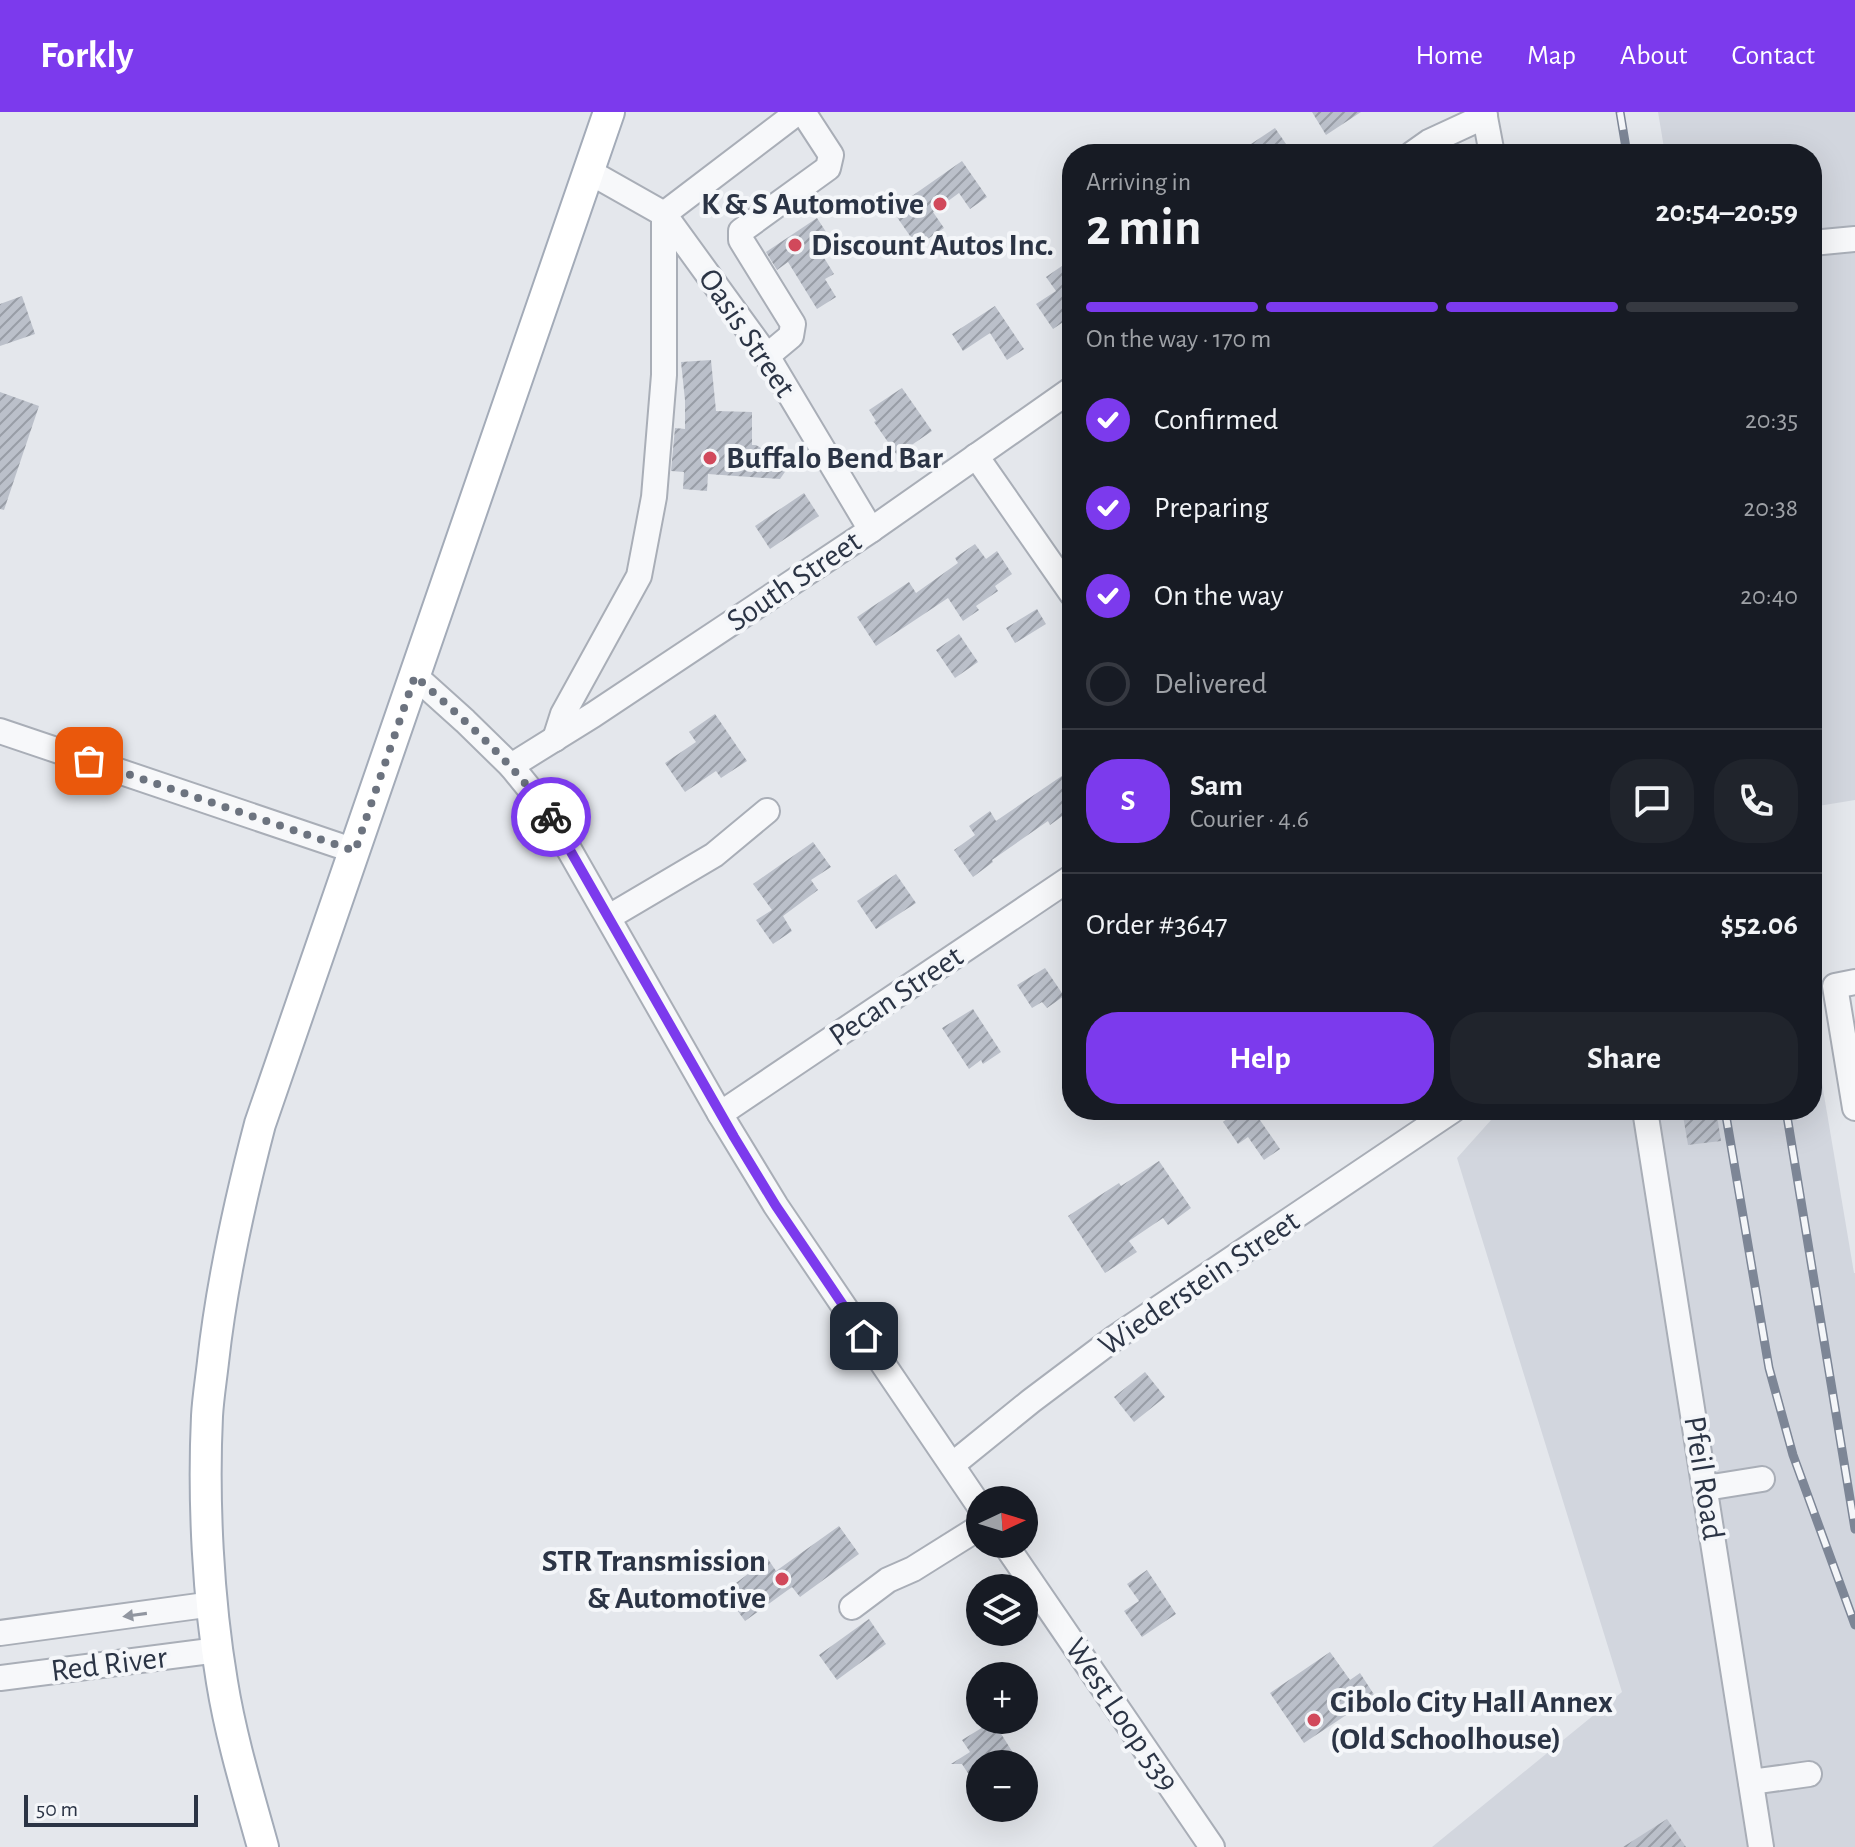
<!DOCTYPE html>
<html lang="en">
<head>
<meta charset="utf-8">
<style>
  :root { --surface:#171b24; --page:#20242c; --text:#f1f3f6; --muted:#9ea1a6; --line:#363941; --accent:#7c3aed }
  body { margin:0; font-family:"Alegreya Sans",sans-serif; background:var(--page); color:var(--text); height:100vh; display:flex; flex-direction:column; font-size:30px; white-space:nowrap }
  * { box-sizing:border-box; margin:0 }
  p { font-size:26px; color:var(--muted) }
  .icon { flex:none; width:44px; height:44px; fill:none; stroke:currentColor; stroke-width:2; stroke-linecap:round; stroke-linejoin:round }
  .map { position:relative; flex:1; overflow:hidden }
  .sheet { position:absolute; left:1062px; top:32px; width:760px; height:976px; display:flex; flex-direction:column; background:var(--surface); border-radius:32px; box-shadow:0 8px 32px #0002 }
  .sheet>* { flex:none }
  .needle { width:52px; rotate:86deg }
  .buttons { position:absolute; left:966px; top:1374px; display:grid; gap:16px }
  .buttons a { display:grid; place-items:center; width:72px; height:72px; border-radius:50%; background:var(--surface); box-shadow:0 8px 32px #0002; font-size:40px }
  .scale { position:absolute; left:24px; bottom:20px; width:174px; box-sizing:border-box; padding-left:8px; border:4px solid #2b3445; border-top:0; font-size:22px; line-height:28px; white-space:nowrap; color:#2b3445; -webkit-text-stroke:6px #f4f6f9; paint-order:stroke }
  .pin { position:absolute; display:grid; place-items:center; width:68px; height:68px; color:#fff; margin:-34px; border-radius:16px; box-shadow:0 4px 12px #0006 }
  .courier { position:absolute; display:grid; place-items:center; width:80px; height:80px; margin:-40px; border:6px solid #7c3aed; border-radius:50%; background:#fff; color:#222; box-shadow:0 2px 10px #0007 }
  .overview em { font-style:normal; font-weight:700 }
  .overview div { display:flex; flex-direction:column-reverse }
  .overview { display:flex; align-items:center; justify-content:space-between; height:136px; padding:0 24px }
  h1 { font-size:52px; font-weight:700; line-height:60px }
  .bar { display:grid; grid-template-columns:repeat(4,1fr); gap:12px 8px; align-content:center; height:96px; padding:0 24px }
  .bar i { height:10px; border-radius:6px; background:var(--line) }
  .bar .on { background:var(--accent) }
  .bar p { grid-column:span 4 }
  .line { display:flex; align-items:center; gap:20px; padding:0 24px; border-top:2px solid var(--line) }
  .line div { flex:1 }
  .round { display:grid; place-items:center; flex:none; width:84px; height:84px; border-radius:32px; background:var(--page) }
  ol { padding:0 24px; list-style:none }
  li { display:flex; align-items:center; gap:24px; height:88px }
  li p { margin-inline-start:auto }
  li .icon { padding:8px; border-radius:50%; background:var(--accent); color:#fff; stroke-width:4 }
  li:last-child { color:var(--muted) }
  li i { width:44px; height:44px; border:4px solid var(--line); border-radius:50% }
  .action { display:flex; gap:16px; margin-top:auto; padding:16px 24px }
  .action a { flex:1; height:92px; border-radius:32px; background:var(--accent); color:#fff; font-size:32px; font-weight:700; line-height:92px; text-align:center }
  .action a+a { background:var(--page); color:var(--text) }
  header { display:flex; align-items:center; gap:48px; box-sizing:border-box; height:112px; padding:0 40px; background:var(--accent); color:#fff }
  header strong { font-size:38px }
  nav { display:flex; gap:44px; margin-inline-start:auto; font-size:28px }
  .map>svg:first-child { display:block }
  .built { fill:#d2d6de }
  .building { fill:url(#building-hatch) }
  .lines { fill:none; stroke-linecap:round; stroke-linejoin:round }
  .minor-casing { stroke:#a9aeb7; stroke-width:28 }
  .major-casing { stroke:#a3abb8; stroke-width:34 }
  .minor { stroke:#f7f8fa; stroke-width:24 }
  .major { stroke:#fff; stroke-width:30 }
  .rail-casing { stroke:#7d8696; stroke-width:9 }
  .rail { stroke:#f4f6f9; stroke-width:6; stroke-dasharray:18; stroke-linecap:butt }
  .oneway { fill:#9196a0 }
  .done { stroke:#6c737f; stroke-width:8; stroke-dasharray:0 14.4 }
  .route { stroke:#7c3aed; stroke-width:10 }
  .poi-dot { fill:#d1495b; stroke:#f4f6f9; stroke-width:3 }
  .labels { text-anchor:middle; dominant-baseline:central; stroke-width:8; stroke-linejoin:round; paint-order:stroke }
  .poi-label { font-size:32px; font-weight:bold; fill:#2b3445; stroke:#f4f6f9; text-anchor:start }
  .street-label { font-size:32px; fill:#2b3445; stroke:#f4f6f9 }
</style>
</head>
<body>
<header>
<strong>Forkly</strong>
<nav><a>Home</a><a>Map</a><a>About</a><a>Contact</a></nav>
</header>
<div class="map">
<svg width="1855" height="1735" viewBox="0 0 1855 1735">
  <defs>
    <pattern id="building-hatch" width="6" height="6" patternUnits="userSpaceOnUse" patternTransform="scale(2)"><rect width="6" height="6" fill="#bbc0ca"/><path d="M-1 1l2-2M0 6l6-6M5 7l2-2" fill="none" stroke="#989da6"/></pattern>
  </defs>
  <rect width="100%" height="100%" fill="#e4e7ec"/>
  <!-- built -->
  <g class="built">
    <path d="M 1658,0 L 1855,0 L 1855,688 L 1812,695 L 1812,42 L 1665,42 Z"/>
    <path d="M 1812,912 L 1854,1161 L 1855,1161 L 1855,1735 L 1432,1735 L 1622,1580 L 1457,1046 L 1500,998 L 1812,998 Z"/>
  </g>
  <!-- building -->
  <g class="building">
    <path d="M 1312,0 L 1361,0 L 1326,23 Z"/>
    <path d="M 1275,16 L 1293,42 L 1236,42 Z"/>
    <path d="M 962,49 L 987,85 L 970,97 L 959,81 L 933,100 L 944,116 L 917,134 L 892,98 Z"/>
    <path d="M 817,106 L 828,123 L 815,131 L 834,162 L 825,167 L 836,185 L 817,197 L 788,150 L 777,158 L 766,140 Z"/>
    <path d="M 1072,147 L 1072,204 L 1053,217 L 1036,192 L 1056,179 L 1046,165 Z"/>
    <path d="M 22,184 L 35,222 L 0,234 L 0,192 Z"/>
    <path d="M 995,194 L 1024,237 L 1007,248 L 990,221 L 963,239 L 952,222 Z"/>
    <path d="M 711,248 L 716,299 L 752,300 L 752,333 L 756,333 L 789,354 L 780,367 L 708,362 L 707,379 L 683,377 L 684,360 L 671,359 L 675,316 L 685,317 L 685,288 L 681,250 Z"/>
    <path d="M 902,276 L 932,319 L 897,343 L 874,310 L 876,309 L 869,298 Z"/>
    <path d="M 0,280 L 39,294 L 4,398 L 0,397 Z"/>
    <path d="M 804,381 L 819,404 L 770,437 L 755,414 Z"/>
    <path d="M 975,432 L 986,447 L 997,439 L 1012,462 L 995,474 L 998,479 L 976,494 L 979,498 L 963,509 L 948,486 L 876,534 L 857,505 L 909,470 L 916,481 L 958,451 L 955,446 Z"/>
    <path d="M 1037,497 L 1046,512 L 1015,531 L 1006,516 Z"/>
    <path d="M 959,522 L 978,550 L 955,566 L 936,538 Z"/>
    <path d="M 715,602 L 747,649 L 721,666 L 716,659 L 685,680 L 665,651 L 696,630 L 689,620 Z"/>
    <path d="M 1072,657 L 1072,697 L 1050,713 L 1048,709 L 992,748 L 993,750 L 973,765 L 954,738 L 975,723 L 969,714 L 990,699 L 996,709 Z"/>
    <path d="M 813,730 L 831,755 L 811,768 L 818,778 L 783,804 L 792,819 L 773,832 L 756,808 L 772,798 L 753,772 Z"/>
    <path d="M 896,762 L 916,791 L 876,817 L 857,789 Z"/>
    <path d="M 1045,856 L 1064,884 L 1047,896 L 1042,890 L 1032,896 L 1017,873 Z"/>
    <path d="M 973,897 L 1001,940 L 983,952 L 981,948 L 969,957 L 942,916 Z"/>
    <path d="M 1239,998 L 1253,998 L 1280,1037 L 1264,1048 L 1248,1025 L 1238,1032 L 1223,1010 Z"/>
    <path d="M 1682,998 L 1716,998 L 1721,1029 L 1688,1033 Z"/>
    <path d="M 1159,1049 L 1191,1096 L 1168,1113 L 1163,1106 L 1129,1129 L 1137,1140 L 1105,1161 L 1068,1104 L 1119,1071 L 1121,1074 Z"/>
    <path d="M 1145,1260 L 1165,1285 L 1134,1310 L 1114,1285 Z"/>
    <path d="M 839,1414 L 859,1442 L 800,1485 L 792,1475 L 745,1509 L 724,1480 L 768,1447 L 776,1459 Z"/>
    <path d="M 1147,1458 L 1176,1502 L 1142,1525 L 1124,1499 L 1139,1489 L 1127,1472 Z"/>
    <path d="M 869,1507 L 886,1532 L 837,1568 L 819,1543 Z"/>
    <path d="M 1330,1540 L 1350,1568 L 1360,1561 L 1375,1584 L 1304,1631 L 1270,1581 Z"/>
    <path d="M 993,1609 L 1020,1652 L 980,1652 L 980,1680 L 962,1652 L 951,1652 L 970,1640 L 962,1628 Z"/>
    <path d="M 1667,1707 L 1686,1735 L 1623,1735 Z"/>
  </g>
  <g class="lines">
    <!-- minor casing -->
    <g class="minor-casing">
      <g id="minor">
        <path d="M 1484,0 L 1492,42"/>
        <path d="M 1412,42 L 1429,30 L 1485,4"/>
        <path d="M 588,59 L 664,102 L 767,244 L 871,418"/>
        <path d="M 1812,131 L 1855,127"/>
        <path d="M 767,244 L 791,224 L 793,212 L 741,128 L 741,119 L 828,56 L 831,43 L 803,0"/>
        <path d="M 976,344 L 1072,482"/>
        <path d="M 415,564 L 465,609 L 511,654 L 546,697 L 720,1002 L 776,1094 L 980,1395"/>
        <path d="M 0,619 L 355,739"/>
        <path d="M 555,627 L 563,602 L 639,464 L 654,385 L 664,263 L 664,102 L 798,0"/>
        <path d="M 511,654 L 593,603 L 871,418 L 1072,277"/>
        <path d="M 609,805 L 714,743 L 767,699"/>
        <path d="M 1855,870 L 1835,874 L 1855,996"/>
        <path d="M 1645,998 L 1761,1735"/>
        <path d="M 720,1002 L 1072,765"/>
        <path d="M 952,1353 L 1031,1289 L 1116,1225 L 1453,998"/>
        <path d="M 1706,1376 L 1762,1367"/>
        <path d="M 1005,1432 L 1212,1735"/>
        <path d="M 852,1495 L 888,1468 L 913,1457 L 980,1415"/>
        <path d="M 0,1521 L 213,1492"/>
        <path d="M 0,1566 L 218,1538"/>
        <path d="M 1751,1670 L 1809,1662"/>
      </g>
    </g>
    <!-- major casing -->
    <g class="major-casing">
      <path id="major" d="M 263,1735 C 248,1681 231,1626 222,1570 C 208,1487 203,1389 207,1304 C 208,1286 211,1268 213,1250 C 222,1168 239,1092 260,1012 L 609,0"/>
    </g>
    <!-- minor -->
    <use href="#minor" class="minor"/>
    <!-- major -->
    <use href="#major" class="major"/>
    <!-- rail casing -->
    <g class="rail-casing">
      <g id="rail">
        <path d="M 1620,0 L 1627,42"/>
        <path d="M 1725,998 L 1769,1256 L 1793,1343 L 1855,1513"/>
        <path d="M 1786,998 L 1855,1417"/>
      </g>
    </g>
    <!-- rail -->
    <use href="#rail" class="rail"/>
  </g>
  <!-- one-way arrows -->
  <defs><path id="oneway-solid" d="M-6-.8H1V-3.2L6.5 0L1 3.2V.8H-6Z" transform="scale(2)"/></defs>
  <use class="oneway" href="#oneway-solid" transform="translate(135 1503) rotate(172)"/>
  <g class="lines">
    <!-- done -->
    <path class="done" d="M 89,649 L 355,739 L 415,564 C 453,598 491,631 524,670 C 533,682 544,692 551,705"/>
    <!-- route -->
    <path class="route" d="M 551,705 L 734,1025 L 776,1094 L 864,1224"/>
  </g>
  <!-- markers -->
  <g class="poi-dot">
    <circle cx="940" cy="92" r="8"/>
    <circle cx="795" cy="133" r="8"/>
    <circle cx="710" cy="346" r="8"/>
    <circle cx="782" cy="1467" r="8"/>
    <circle cx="1314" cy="1608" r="8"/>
  </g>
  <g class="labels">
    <!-- poi labels -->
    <g class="poi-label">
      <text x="924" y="92" text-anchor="end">K &amp; S Automotive</text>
      <text x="811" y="133">Discount Autos Inc.</text>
      <text x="726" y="346">Buffalo Bend Bar</text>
      <text x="766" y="1449" text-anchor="end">STR Transmission<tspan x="766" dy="37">&amp; Automotive</tspan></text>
      <text x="1330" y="1590">Cibolo City Hall Annex<tspan x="1330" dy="37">(Old Schoolhouse)</tspan></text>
    </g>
    <!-- street labels -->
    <g class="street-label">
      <text transform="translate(747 221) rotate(56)">Oasis Street</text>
      <text transform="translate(794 469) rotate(-34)">South Street</text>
      <text transform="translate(896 884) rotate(-34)">Pecan Street</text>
      <text transform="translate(1199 1171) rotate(-34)">Wiederstein Street</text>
      <text transform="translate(1704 1366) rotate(81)">Pfeil Road</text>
      <text transform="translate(109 1552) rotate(-7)">Red River</text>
      <text transform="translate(1122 1603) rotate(56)">West Loop 539</text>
    </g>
  </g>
</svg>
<div class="buttons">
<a><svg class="needle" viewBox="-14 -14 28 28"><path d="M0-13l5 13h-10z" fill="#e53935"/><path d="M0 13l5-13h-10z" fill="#9ea1a6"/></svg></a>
<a><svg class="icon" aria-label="layers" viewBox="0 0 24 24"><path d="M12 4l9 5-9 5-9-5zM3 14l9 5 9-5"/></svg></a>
<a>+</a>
<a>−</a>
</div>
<div class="scale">50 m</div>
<div class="pin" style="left:89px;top:649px;background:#ea580c"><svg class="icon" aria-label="bag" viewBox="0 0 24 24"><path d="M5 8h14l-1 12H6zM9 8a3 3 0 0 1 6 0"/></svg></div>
<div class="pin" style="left:864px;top:1224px;background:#1f2937"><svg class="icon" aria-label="home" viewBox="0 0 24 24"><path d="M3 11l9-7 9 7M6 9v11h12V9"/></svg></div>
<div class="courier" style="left:551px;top:705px"><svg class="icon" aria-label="bike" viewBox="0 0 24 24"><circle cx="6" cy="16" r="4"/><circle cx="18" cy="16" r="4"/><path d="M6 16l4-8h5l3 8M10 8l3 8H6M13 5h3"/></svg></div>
<section class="sheet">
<div class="overview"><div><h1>2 min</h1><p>Arriving in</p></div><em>20:54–20:59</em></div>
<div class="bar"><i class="on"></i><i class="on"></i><i class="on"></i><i></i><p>On the way · 170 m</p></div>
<ol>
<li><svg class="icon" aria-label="check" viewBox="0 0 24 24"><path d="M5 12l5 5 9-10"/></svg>Confirmed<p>20:35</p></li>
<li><svg class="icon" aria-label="check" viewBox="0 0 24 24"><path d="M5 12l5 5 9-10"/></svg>Preparing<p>20:38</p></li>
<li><svg class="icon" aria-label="check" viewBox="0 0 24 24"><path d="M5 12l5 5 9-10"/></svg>On the way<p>20:40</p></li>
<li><i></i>Delivered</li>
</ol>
<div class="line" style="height:144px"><b class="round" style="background:var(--accent);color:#fff">S</b><div><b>Sam</b><p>Courier · 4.6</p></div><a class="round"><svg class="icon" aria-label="chat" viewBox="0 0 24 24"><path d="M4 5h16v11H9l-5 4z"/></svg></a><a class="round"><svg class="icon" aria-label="phone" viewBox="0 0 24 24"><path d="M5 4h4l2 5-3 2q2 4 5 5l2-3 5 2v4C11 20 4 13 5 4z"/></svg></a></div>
<div class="line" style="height:104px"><div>Order #3647</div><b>$52.06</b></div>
<div class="action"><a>Help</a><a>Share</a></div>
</section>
</div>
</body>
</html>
